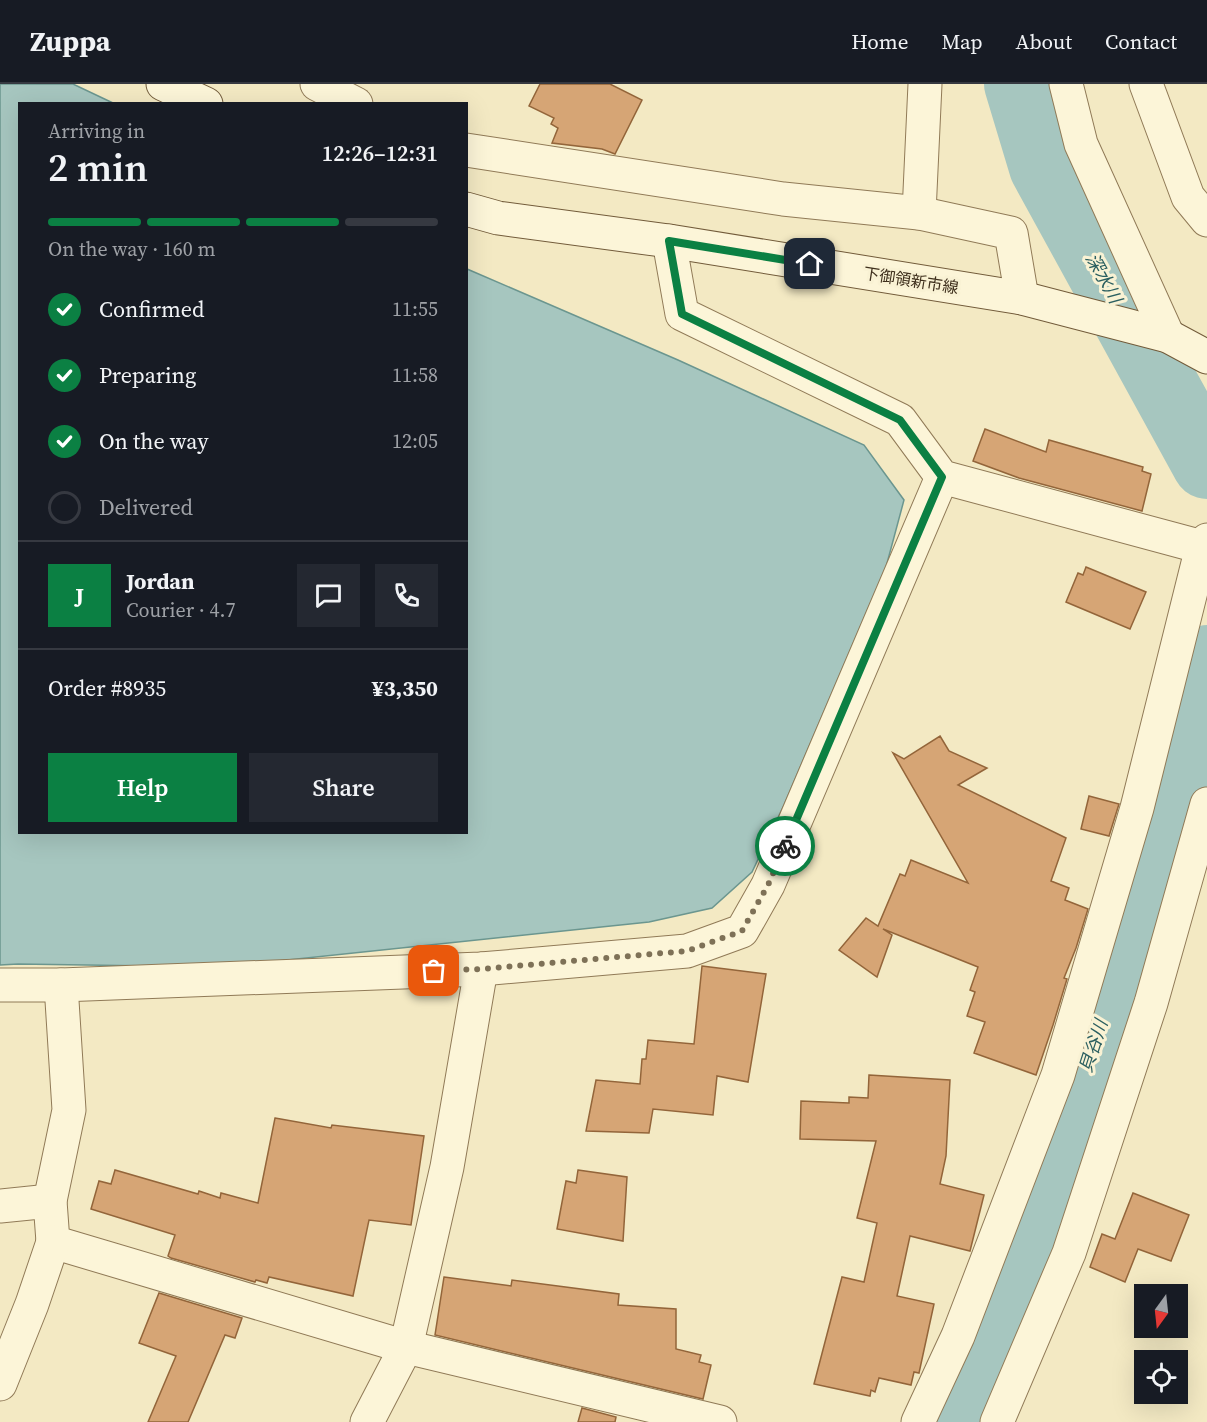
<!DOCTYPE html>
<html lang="en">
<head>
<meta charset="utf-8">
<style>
  :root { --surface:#171b24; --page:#242831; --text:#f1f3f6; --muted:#9ea1a6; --line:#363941; --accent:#0b8043 }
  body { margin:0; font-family:"Source Serif 4","Noto Sans JP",serif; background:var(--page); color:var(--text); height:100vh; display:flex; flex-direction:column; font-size:22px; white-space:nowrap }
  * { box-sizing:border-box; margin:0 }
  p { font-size:20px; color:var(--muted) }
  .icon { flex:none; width:33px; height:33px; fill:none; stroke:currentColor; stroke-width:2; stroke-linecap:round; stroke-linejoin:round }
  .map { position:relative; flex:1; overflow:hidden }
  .details { position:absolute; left:18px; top:18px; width:450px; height:732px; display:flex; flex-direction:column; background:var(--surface); border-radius:0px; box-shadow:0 6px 24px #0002 }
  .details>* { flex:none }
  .needle { width:39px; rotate:195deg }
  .buttons { position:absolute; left:1134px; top:1200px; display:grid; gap:12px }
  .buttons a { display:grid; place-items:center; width:54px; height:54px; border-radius:0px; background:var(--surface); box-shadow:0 6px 24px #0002; font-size:30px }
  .pin { position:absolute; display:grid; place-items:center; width:51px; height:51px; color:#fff; margin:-26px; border-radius:12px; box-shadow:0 3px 9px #0006 }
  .courier { position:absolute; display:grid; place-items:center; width:60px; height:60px; margin:-30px; border:4px solid #0b8043; border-radius:50%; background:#fff; color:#222; box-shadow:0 2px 8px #0007 }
  .summary em { font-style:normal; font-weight:600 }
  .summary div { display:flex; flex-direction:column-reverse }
  .summary { display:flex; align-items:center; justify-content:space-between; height:102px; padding:0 30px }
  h1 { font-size:39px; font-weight:600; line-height:45px }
  .bar { display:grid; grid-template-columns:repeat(4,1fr); gap:9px 6px; align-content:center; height:72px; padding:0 30px }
  .bar i { height:8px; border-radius:4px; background:var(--line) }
  .bar .current { background:var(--accent) }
  .bar p { grid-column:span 4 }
  .line { display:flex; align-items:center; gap:15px; padding:0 30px; border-top:2px solid var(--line) }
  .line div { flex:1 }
  .round { display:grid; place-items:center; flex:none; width:63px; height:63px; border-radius:0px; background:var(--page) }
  ol { padding:0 30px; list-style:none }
  li { display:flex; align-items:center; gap:18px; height:66px }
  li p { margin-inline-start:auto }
  li .icon { padding:6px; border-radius:50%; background:var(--accent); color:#fff; stroke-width:4 }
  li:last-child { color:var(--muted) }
  li i { width:33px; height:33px; border:3px solid var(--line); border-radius:50% }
  .action { display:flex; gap:12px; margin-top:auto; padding:12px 30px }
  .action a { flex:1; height:69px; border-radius:0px; background:var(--accent); color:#fff; font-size:24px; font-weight:600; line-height:69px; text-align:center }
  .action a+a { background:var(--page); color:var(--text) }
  header { display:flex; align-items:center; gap:36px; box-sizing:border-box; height:84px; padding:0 30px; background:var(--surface); border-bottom:2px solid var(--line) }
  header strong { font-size:28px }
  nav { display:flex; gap:33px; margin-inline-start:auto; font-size:21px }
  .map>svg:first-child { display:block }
  .water { fill:#a6c6bf; stroke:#6b968f; stroke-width:1.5 }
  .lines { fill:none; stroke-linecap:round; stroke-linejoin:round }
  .river { stroke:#a6c6bf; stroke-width:70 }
  .building { fill:#d6a575; stroke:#93653a; stroke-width:1.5 }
  .minor-casing { stroke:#907a57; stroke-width:35 }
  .secondary-casing { stroke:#725b3a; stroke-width:35 }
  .minor { stroke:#fcf5d8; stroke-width:33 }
  .secondary { stroke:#fcf5d8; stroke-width:33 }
  .done { stroke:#7e7157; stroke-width:6; stroke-dasharray:0 10.8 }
  .route { stroke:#0b8043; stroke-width:8 }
  .labels { text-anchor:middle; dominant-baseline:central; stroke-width:6; stroke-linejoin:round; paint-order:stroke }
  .street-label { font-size:16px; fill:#3f301d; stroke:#f9f2d4 }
  .water-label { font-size:18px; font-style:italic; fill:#2b5f60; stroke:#f9f2d4 }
</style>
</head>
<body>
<header>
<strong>Zuppa</strong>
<nav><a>Home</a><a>Map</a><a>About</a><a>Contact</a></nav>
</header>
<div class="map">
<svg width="1207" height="1338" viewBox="0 0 1207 1338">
  <rect width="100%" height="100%" fill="#f3e9c3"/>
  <!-- water -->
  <path class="water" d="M 0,0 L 73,0 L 113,19 L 20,20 L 20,748 L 466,748 L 467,185 L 678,276 L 864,361 L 904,416 L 886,483 L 784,721 L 752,788 L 712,824 L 649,838 L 221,883 L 18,880 L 0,881 Z"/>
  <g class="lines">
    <!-- river -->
    <g class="river">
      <path d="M 1019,0 L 1044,83 L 1207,380"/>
      <path d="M 951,1338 L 996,1250 L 1115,895 L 1207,576"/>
    </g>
  </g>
  <!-- building -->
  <g class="building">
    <path d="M 540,0 L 610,0 L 642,16 L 615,70 L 602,65 L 552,59 L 558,44 L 551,40 L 554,34 L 529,22 Z"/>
    <path d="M 985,345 L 1046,368 L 1049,356 L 1143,383 L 1142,387 L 1151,390 L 1142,427 L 1019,394 L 973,377 Z"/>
    <path d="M 1086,483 L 1146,508 L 1130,545 L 1066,518 L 1078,489 L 1083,491 Z"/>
    <path d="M 940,652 L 949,667 L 987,684 L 958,701 L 1066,754 L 1051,797 L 1069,804 L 1065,816 L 1088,825 L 1076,864 L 1064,894 L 1067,895 L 1053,941 L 1036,991 L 974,969 L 985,938 L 967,932 L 975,908 L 970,906 L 978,883 L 883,845 L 892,851 L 877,893 L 839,866 L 866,834 L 878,842 L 900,790 L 905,792 L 911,776 L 968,799 L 893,669 L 904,675 Z"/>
    <path d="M 1089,712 L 1119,720 L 1109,752 L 1081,745 Z"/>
    <path d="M 702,882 L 766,890 L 748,998 L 717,992 L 713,1031 L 653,1025 L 649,1049 L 586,1047 L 596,996 L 640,1000 L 642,975 L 646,975 L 648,956 L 694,960 Z"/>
    <path d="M 869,991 L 950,996 L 946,1072 L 940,1100 L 984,1111 L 970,1167 L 910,1152 L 897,1212 L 934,1220 L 919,1289 L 914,1288 L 911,1301 L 879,1294 L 875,1308 L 871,1306 L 870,1312 L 814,1300 L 842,1193 L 864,1198 L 877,1139 L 857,1134 L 876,1057 L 800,1055 L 801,1017 L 849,1019 L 849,1013 L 868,1014 Z"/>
    <path d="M 275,1034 L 331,1044 L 332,1041 L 424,1052 L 411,1141 L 369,1136 L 353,1212 L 269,1193 L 267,1199 L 256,1196 L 255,1198 L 171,1174 L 168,1172 L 175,1151 L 91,1125 L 99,1097 L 111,1100 L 115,1086 L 198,1110 L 199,1107 L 220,1114 L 221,1109 L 258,1119 Z"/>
    <path d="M 578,1086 L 627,1093 L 623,1157 L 557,1145 L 566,1097 L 576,1099 Z"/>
    <path d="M 1133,1109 L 1189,1131 L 1171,1177 L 1138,1165 L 1125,1198 L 1090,1183 L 1102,1150 L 1115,1155 Z"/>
    <path d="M 444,1193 L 511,1202 L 512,1196 L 619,1210 L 618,1221 L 676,1225 L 676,1265 L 701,1271 L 699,1278 L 711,1281 L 703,1315 L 435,1251 Z"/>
    <path d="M 159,1209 L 242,1234 L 235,1254 L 225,1251 L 188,1338 L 148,1338 L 176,1272 L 139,1259 Z"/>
    <path d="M 582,1324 L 616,1333 L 615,1338 L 578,1338 Z"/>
  </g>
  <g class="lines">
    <!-- minor casing -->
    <g class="minor-casing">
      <g id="minor">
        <path d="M 317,0 L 356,20"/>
        <path d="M 1066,0 L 1081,60 L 1168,252"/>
        <path d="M 1146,0 L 1188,113 L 1207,136"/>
        <path d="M 466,66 L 783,115 L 919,129 L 1011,149 L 1022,214"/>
        <path d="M 919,129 L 925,0"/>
        <path d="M 669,157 L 682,230 L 900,336 L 942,393 L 1202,463"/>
        <path d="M 0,901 L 61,901 L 481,885 L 687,867 L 742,847 L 768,801 L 942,393"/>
        <path d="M 61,901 L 69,1026 L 50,1117 L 53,1158 L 406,1263 L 720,1338"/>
        <path d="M 0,1122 L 50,1117"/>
        <path d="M 0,1300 L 32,1220 L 53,1158"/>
        <path d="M 367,1338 L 406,1263 L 447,1083 L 481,885"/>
        <path d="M 918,1338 L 958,1252 L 1058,991 L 1137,724 L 1202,463 L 1207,456"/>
        <path d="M 997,1338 L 1069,1169 L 1151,919 L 1207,720"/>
      </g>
    </g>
    <!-- secondary casing -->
    <g class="secondary-casing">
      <g id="secondary">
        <path d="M 163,0 L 206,20"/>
        <path d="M 466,125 L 498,134 L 669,157 L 1022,214 L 1168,252 L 1207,273"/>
      </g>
    </g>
    <!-- minor -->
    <use href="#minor" class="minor"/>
    <!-- secondary -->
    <use href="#secondary" class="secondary"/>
  </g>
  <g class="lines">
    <!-- done -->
    <path class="done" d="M 434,887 L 481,885 L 687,867 L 742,847 L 768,801 L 785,762"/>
    <!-- route -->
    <path class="route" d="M 785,762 L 942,393 L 900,336 L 682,230 L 669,157 L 810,180"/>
  </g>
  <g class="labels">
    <!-- street labels -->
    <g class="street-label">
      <text transform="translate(911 196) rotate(9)">下御領新市線</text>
    </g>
    <!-- water labels -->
    <g class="water-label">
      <text transform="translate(1104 194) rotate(61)">深水川</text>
      <text transform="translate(1093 962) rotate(-72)">貝谷川</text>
    </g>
  </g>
</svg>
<div class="buttons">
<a><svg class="needle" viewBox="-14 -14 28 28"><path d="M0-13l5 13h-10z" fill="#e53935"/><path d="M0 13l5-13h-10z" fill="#9ea1a6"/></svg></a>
<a><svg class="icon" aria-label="locate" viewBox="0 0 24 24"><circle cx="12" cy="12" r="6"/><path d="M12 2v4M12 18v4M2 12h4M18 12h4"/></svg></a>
</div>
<div class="pin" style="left:434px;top:887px;background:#ea580c"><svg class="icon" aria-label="bag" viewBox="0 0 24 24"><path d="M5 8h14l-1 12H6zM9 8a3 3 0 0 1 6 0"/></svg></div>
<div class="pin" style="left:810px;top:180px;background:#1f2937"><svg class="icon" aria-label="home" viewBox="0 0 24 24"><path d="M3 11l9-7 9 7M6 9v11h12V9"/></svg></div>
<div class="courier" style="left:785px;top:762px"><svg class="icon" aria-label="bike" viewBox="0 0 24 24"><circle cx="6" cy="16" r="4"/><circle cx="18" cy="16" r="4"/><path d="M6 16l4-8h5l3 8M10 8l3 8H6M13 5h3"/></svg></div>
<section class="details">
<div class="summary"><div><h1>2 min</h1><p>Arriving in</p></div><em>12:26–12:31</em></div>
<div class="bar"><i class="current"></i><i class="current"></i><i class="current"></i><i></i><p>On the way · 160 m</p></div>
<ol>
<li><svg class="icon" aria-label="check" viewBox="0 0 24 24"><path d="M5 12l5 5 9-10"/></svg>Confirmed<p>11:55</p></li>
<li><svg class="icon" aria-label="check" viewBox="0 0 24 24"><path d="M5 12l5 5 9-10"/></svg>Preparing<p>11:58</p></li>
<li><svg class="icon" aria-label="check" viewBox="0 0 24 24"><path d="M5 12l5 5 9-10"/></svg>On the way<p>12:05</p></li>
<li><i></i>Delivered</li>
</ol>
<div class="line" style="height:108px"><b class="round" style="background:var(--accent);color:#fff">J</b><div><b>Jordan</b><p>Courier · 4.7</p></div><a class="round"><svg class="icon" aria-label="chat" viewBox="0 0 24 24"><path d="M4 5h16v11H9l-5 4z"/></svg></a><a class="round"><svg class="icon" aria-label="phone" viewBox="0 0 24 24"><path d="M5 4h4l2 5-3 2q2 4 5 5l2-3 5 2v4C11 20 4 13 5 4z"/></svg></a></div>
<div class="line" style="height:78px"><div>Order #8935</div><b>¥3,350</b></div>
<div class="action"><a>Help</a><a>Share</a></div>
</section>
</div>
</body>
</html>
